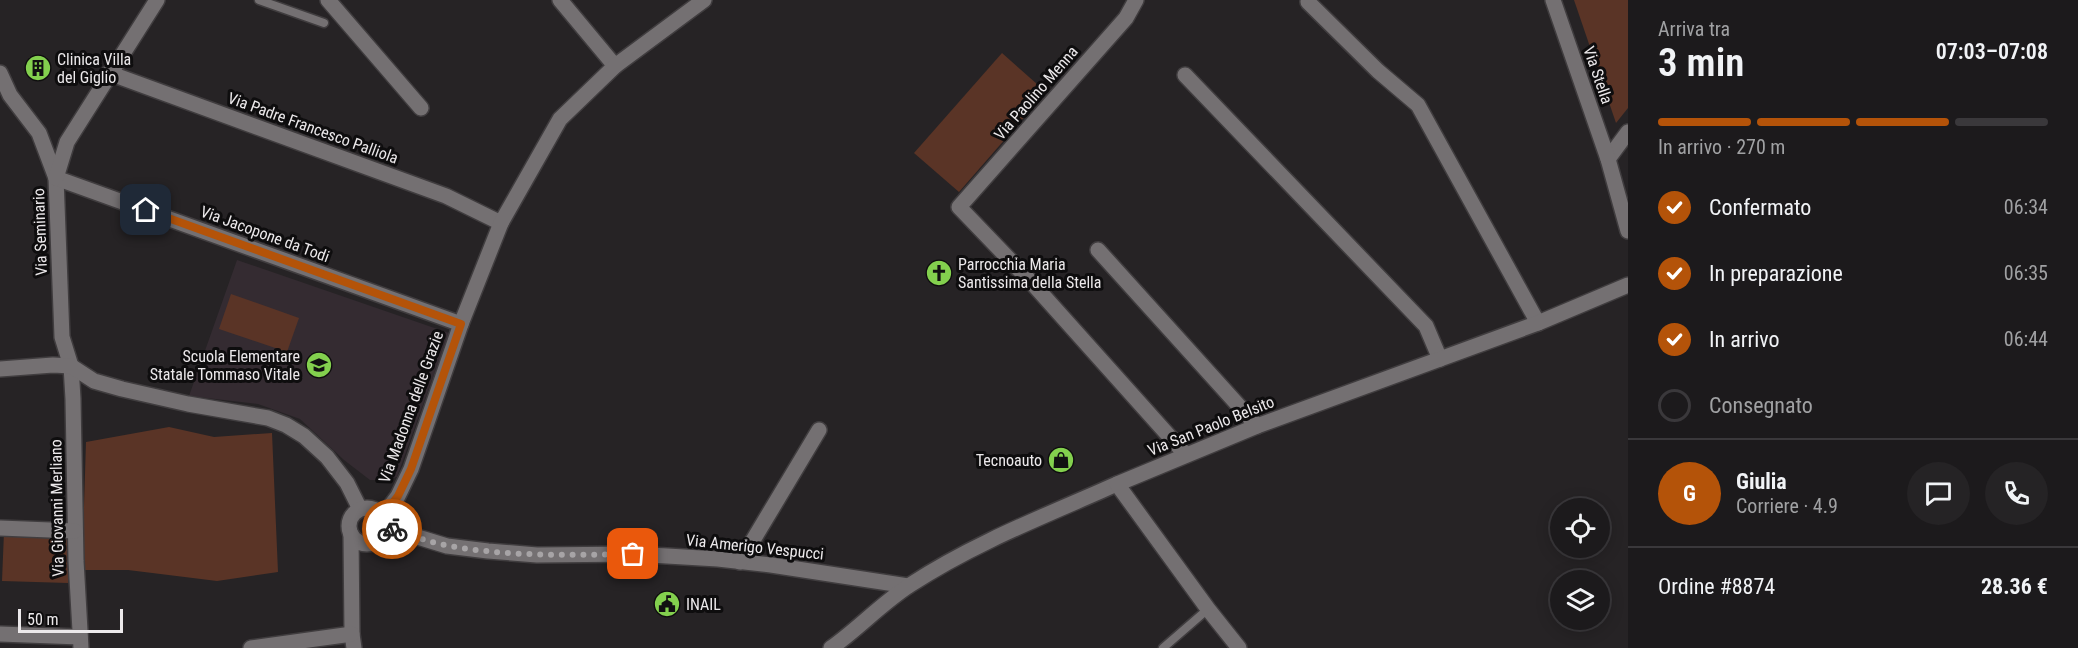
<!DOCTYPE html>
<html lang="it">
<head>
<meta charset="utf-8">
<style>
  :root { --surface:#1c1a1c; --page:#252325; --text:#f1f3f6; --muted:#a0a1a3; --line:#3a383b; --accent:#b45309 }
  body { margin:0; font-family:"Roboto Condensed",sans-serif; background:var(--page); color:var(--text); height:100vh; display:flex; flex-direction:column; font-size:22px; white-space:nowrap }
  * { box-sizing:border-box; margin:0 }
  p { font-size:20px; color:var(--muted) }
  .icon { flex:none; width:33px; height:33px; fill:none; stroke:currentColor; stroke-width:2; stroke-linecap:round; stroke-linejoin:round }
  .map { position:relative; flex:1; overflow:hidden }
  .drawer { display:flex; flex-direction:column; background:var(--surface); width:450px }
  .drawer>* { flex:none }
  .controls { position:absolute; left:1550px; top:498px; display:grid; gap:12px }
  .controls a { display:grid; place-items:center; width:60px; height:60px; border-radius:50%; background:var(--surface); box-shadow:0 3px 15px #0003,0 0 0 2px var(--line); font-size:30px }
  .scale { position:absolute; left:18px; bottom:15px; width:105px; box-sizing:border-box; padding-left:6px; border:3px solid #ece9eb; border-top:0; font-size:16px; line-height:21px; white-space:nowrap; color:#ece9eb; -webkit-text-stroke:4px #0e0d0e; paint-order:stroke }
  .pin { position:absolute; display:grid; place-items:center; width:51px; height:51px; color:#fff; margin:-26px; border-radius:12px; box-shadow:0 3px 9px #0006 }
  .courier { position:absolute; display:grid; place-items:center; width:60px; height:60px; margin:-30px; border:4px solid #b45309; border-radius:50%; background:#fff; color:#222; box-shadow:0 2px 8px #0007 }
  .summary em { font-style:normal; font-weight:600 }
  .summary div { display:flex; flex-direction:column-reverse }
  .summary { display:flex; align-items:center; justify-content:space-between; height:102px; padding:0 30px }
  h1 { font-size:39px; font-weight:600; line-height:45px }
  .bar { display:grid; grid-template-columns:repeat(4,1fr); gap:9px 6px; align-content:center; height:72px; padding:0 30px }
  .bar i { height:8px; border-radius:4px; background:var(--line) }
  .bar .selected { background:var(--accent) }
  .bar p { grid-column:span 4 }
  .line { display:flex; align-items:center; gap:15px; padding:0 30px; border-top:2px solid var(--line) }
  .line div { flex:1 }
  .round { display:grid; place-items:center; flex:none; width:63px; height:63px; border-radius:32px; background:var(--page) }
  ol { padding:0 30px; list-style:none }
  li { display:flex; align-items:center; gap:18px; height:66px }
  li p { margin-inline-start:auto }
  li .icon { padding:6px; border-radius:50%; background:var(--accent); color:#fff; stroke-width:4 }
  li:last-child { color:var(--muted) }
  li i { width:33px; height:33px; border:3px solid var(--line); border-radius:50% }
  main { display:flex; flex:1; min-height:0 }
  .map>svg:first-child { display:block }
  .built { fill:#342b31 }
  .green { fill:#5a3426 }
  .lines { fill:none; stroke-linecap:round; stroke-linejoin:round }
  .service-casing { stroke:#403d3f; stroke-width:11 }
  .minor-casing { stroke:#403d3f; stroke-width:18 }
  .tertiary-casing { stroke:#403d3f; stroke-width:18 }
  .secondary-casing { stroke:#403d3f; stroke-width:18 }
  .service { stroke:#747072; stroke-width:8 }
  .minor { stroke:#747072; stroke-width:15 }
  .tertiary { stroke:#747072; stroke-width:15 }
  .secondary { stroke:#747072; stroke-width:15 }
  .done { stroke:#a7a4a6; stroke-width:6; stroke-dasharray:0 10.8 }
  .route { stroke:#b45309; stroke-width:8 }
  .labels { text-anchor:middle; dominant-baseline:central; stroke-width:6; stroke-linejoin:round; paint-order:stroke }
  .poi-label { font-size:16px; fill:#ece9eb; stroke:#0e0d0e; text-anchor:start }
  .street-label { font-size:16px; fill:#ece9eb; stroke:#0e0d0e }
</style>
</head>
<body>
<main>
<div class="map">
<svg width="1628" height="648" viewBox="0 0 1628 648">
  <rect width="100%" height="100%" fill="#262325"/>
  <!-- built -->
  <path class="built" d="M 237,260 L 449,333 L 397,477 L 385,480 L 370,480 L 344,460 L 300,419 L 258,404 L 189,396 Z"/>
  <!-- green -->
  <g class="green">
    <path d="M 1574,0 L 1628,0 L 1628,108 L 1616,123 Z"/>
    <path d="M 1002,53 L 1046,92 L 959,192 L 914,153 Z"/>
    <path d="M 231,294 L 299,318 L 287,352 L 219,329 Z"/>
    <path d="M 169,427 L 214,437 L 272,433 L 278,572 L 217,581 L 128,570 L 82,570 L 86,442 Z"/>
    <path d="M 4,532 L 60,535 L 71,542 L 68,583 L 2,581 Z"/>
  </g>
  <g class="lines">
    <!-- service casing -->
    <g class="service-casing">
      <g id="service">
        <path d="M 259,0 L 324,23"/>
        <path d="M 1163,648 L 1208,609"/>
      </g>
    </g>
    <!-- minor casing -->
    <g class="minor-casing">
      <g id="minor">
        <path d="M 328,0 L 421,108"/>
        <path d="M 560,0 L 615,66"/>
        <path d="M 1136,0 L 1126,18 L 959,207 L 1033,284 L 1186,455"/>
        <path d="M 1308,2 L 1378,71 L 1418,105 L 1538,323"/>
        <path d="M 0,73 L 10,95 L 39,133 L 56,178 L 62,337 L 71,366 L 73,399 L 76,561 L 81,648"/>
        <path d="M 109,73 L 446,196 L 501,223"/>
        <path d="M 1185,75 L 1426,326 L 1440,359"/>
        <path d="M 1608,159 L 1628,132"/>
        <path d="M 56,178 L 461,324"/>
        <path d="M 56,178 L 67,142 L 157,0"/>
        <path d="M 1098,250 L 1257,426"/>
        <path d="M 0,369 L 53,365 L 71,366 L 94,381 L 122,389 L 188,404 L 268,418 L 286,425 L 304,436 L 327,457 L 347,483 L 360,509"/>
        <circle cx="367" cy="526" r="18"/>
        <path d="M 382,517 L 398,496 L 411,469 L 461,324 L 501,223 L 560,119 L 615,66 L 704,0"/>
        <path d="M 385,527 L 447,546 L 488,551 L 537,555 L 633,554 L 718,559 L 771,565 L 908,586"/>
        <path d="M 0,528 L 75,531"/>
        <path d="M 351,534 L 352,634 L 354,648"/>
        <path d="M 740,562 L 819,430"/>
        <path d="M 0,634 L 80,637"/>
        <path d="M 251,648 L 352,634"/>
        <path d="M 831,648 C 858,629 882,603 910,585 C 974,543 1047,515 1117,484"/>
      </g>
    </g>
    <!-- tertiary casing -->
    <g class="tertiary-casing">
      <path id="tertiary" d="M 1553,0 L 1608,159 L 1628,231"/>
    </g>
    <!-- secondary casing -->
    <g class="secondary-casing">
      <path id="secondary" d="M 1239,648 L 1208,609 L 1117,484 L 1257,426 L 1538,323 L 1628,285"/>
    </g>
    <!-- service -->
    <use href="#service" class="service"/>
    <!-- minor -->
    <use href="#minor" class="minor"/>
    <!-- tertiary -->
    <use href="#tertiary" class="tertiary"/>
    <!-- secondary -->
    <use href="#secondary" class="secondary"/>
  </g>
  <g class="lines">
    <!-- done -->
    <path class="done" d="M 392,529 C 411,535 430,543 450,546 C 511,557 572,555 633,554"/>
    <!-- route -->
    <path class="route" d="M 146,210 L 461,324 L 411,469 L 398,496 L 382,517 L 385,527 L 392,529"/>
  </g>
  <!-- icons -->
  <defs>
    <g id="building-disc" transform="scale(1.35)"><circle r="9.5" fill="#83d04e" stroke="#0e0d0e"/><path d="M-4-6H4V6H1V3H-1V6H-4ZM-2.5-4.3h1.7v1.8h-1.7ZM.8-4.3h1.7v1.8H.8ZM-2.5-1h1.7V.8h-1.7ZM.8-1h1.7V.8H.8Z" fill="#111"/></g>
    <g id="church-disc" transform="scale(1.35)"><circle r="9.5" fill="#83d04e" stroke="#0e0d0e"/><path d="M-1.2-6h2.4v3.5h3.3v2.4h-3.3V6h-2.4V-.1h-3.3v-2.4h3.3Z" fill="#111"/></g>
    <g id="school-disc" transform="scale(1.35)"><circle r="9.5" fill="#83d04e" stroke="#0e0d0e"/><path d="M0-5L7-2L0 1L-7-2ZM-4 1L0 2.5L4 1V4Q0 6-4 4Z" fill="#111"/></g>
    <g id="shop-disc" transform="scale(1.35)"><circle r="9.5" fill="#83d04e" stroke="#0e0d0e"/><path d="M-5-2.5h2.3a2.7 3.5 0 0 1 5.4 0H5L5.5 6h-11ZM-1.5-2.5h3a1.5 2.3 0 0 0-3 0Z" fill="#111"/></g>
    <g id="civic-disc" transform="scale(1.35)"><circle r="9.5" fill="#83d04e" stroke="#0e0d0e"/><path d="M-.6-6.5H3V-4.5H.6V-3L4-1V1h2V6H-6V1h2V-1L-.6-3ZM-1.2 2.5V6h2.4V2.5Z" fill="#111"/></g>
  </defs>
  <g fill-rule="evenodd">
    <use href="#building-disc" x="38" y="68"/>
    <use href="#church-disc" x="939" y="273"/>
    <use href="#school-disc" x="319" y="365"/>
    <use href="#shop-disc" x="1061" y="460"/>
    <use href="#civic-disc" x="667" y="604"/>
  </g>
  <g class="labels">
    <!-- poi labels -->
    <g class="poi-label">
      <text x="57" y="59">Clinica Villa<tspan x="57" dy="18">del Giglio</tspan></text>
      <text x="958" y="264">Parrocchia Maria<tspan x="958" dy="18">Santissima della Stella</tspan></text>
      <text x="300" y="356" text-anchor="end">Scuola Elementare<tspan x="300" dy="18">Statale Tommaso Vitale</tspan></text>
      <text x="1042" y="460" text-anchor="end">Tecnoauto</text>
      <text x="686" y="604">INAIL</text>
    </g>
    <!-- street labels -->
    <g class="street-label">
      <text transform="translate(1598 75) rotate(71)">Via Stella</text>
      <text transform="translate(1036 93) rotate(-49)">Via Paolino Menna</text>
      <text transform="translate(313 128) rotate(20)">Via Padre Francesco Palliola</text>
      <text transform="translate(40 232) rotate(-92)">Via Seminario</text>
      <text transform="translate(265 234) rotate(20)">Via Jacopone da Todi</text>
      <text transform="translate(411 407) rotate(-70)">Via Madonna delle Grazie</text>
      <text transform="translate(1211 426) rotate(-22)">Via San Paolo Belsito</text>
      <text transform="translate(57 508) rotate(-91)">Via Giovanni Merliano</text>
      <text transform="translate(755 547) rotate(6)">Via Amerigo Vespucci</text>
    </g>
  </g>
</svg>
<div class="controls">
<a><svg class="icon" aria-label="locate" viewBox="0 0 24 24"><circle cx="12" cy="12" r="6"/><path d="M12 2v4M12 18v4M2 12h4M18 12h4"/></svg></a>
<a><svg class="icon" aria-label="layers" viewBox="0 0 24 24"><path d="M12 4l9 5-9 5-9-5zM3 14l9 5 9-5"/></svg></a>
</div>
<div class="scale">50 m</div>
<div class="pin" style="left:633px;top:554px;background:#ea580c"><svg class="icon" aria-label="bag" viewBox="0 0 24 24"><path d="M5 8h14l-1 12H6zM9 8a3 3 0 0 1 6 0"/></svg></div>
<div class="pin" style="left:146px;top:210px;background:#1f2937"><svg class="icon" aria-label="home" viewBox="0 0 24 24"><path d="M3 11l9-7 9 7M6 9v11h12V9"/></svg></div>
<div class="courier" style="left:392px;top:529px"><svg class="icon" aria-label="bike" viewBox="0 0 24 24"><circle cx="6" cy="16" r="4"/><circle cx="18" cy="16" r="4"/><path d="M6 16l4-8h5l3 8M10 8l3 8H6M13 5h3"/></svg></div>
</div>
<section class="drawer">
<div class="summary"><div><h1>3 min</h1><p>Arriva tra</p></div><em>07:03–07:08</em></div>
<div class="bar"><i class="selected"></i><i class="selected"></i><i class="selected"></i><i></i><p>In arrivo · 270 m</p></div>
<ol>
<li><svg class="icon" aria-label="check" viewBox="0 0 24 24"><path d="M5 12l5 5 9-10"/></svg>Confermato<p>06:34</p></li>
<li><svg class="icon" aria-label="check" viewBox="0 0 24 24"><path d="M5 12l5 5 9-10"/></svg>In preparazione<p>06:35</p></li>
<li><svg class="icon" aria-label="check" viewBox="0 0 24 24"><path d="M5 12l5 5 9-10"/></svg>In arrivo<p>06:44</p></li>
<li><i></i>Consegnato</li>
</ol>
<div class="line" style="height:108px"><b class="round" style="background:var(--accent);color:#fff">G</b><div><b>Giulia</b><p>Corriere · 4.9</p></div><a class="round"><svg class="icon" aria-label="chat" viewBox="0 0 24 24"><path d="M4 5h16v11H9l-5 4z"/></svg></a><a class="round"><svg class="icon" aria-label="phone" viewBox="0 0 24 24"><path d="M5 4h4l2 5-3 2q2 4 5 5l2-3 5 2v4C11 20 4 13 5 4z"/></svg></a></div>
<div class="line" style="height:78px"><div>Ordine #8874</div><b>28.36 €</b></div>
</section>
</main>
</body>
</html>
